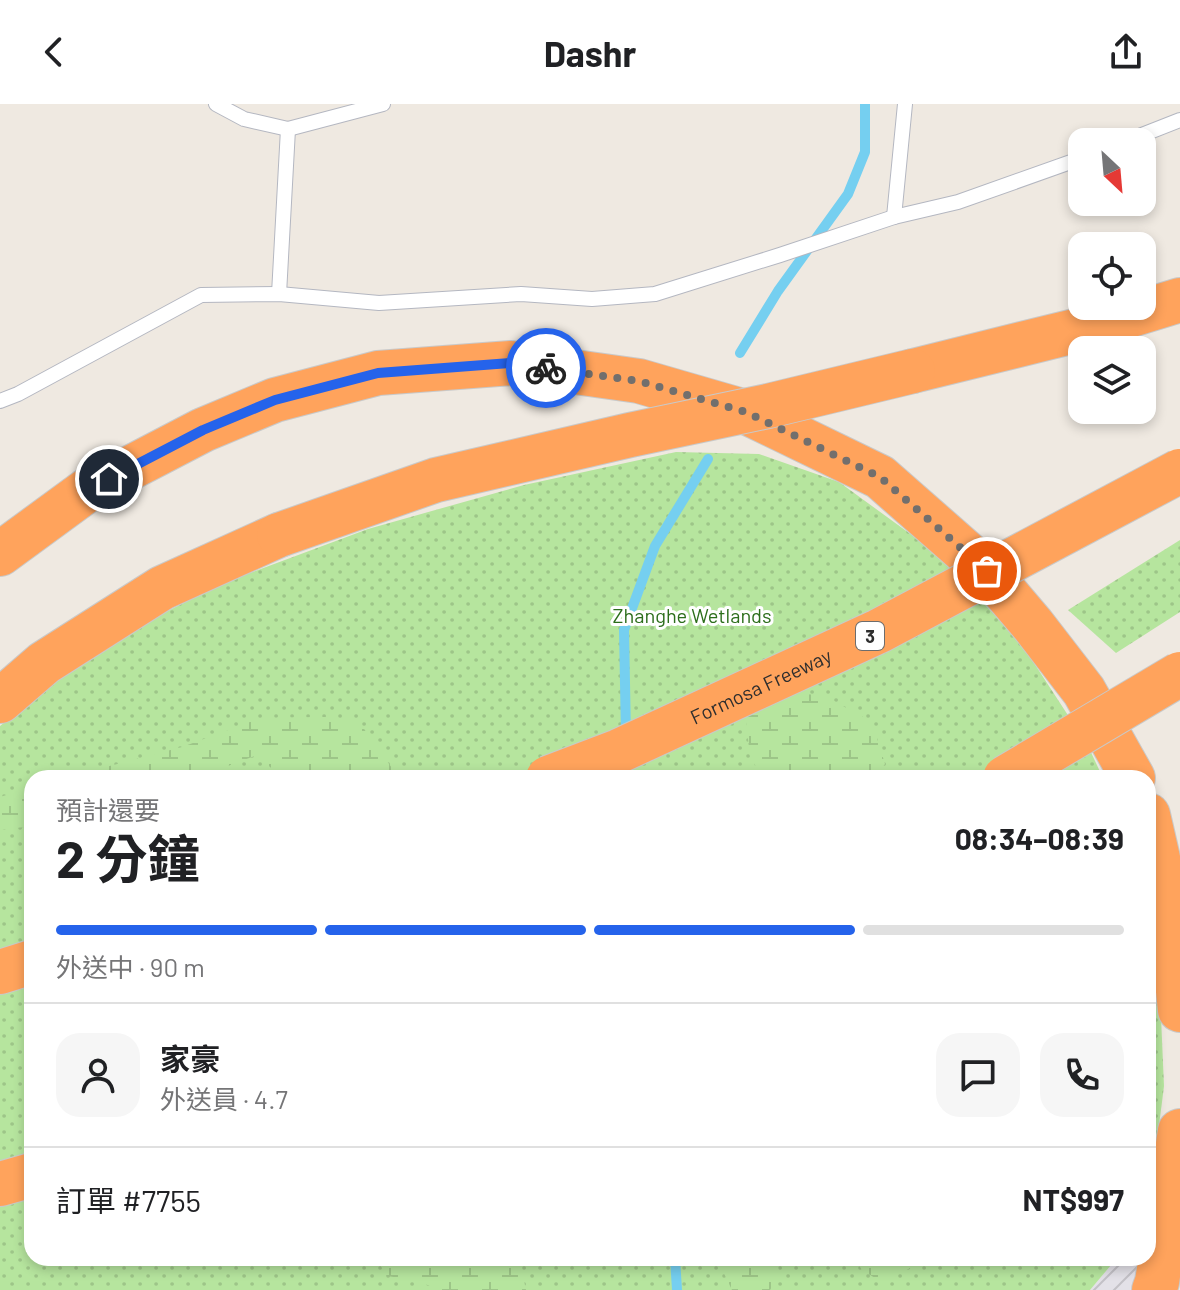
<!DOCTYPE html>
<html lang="zh-TW">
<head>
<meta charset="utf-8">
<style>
  :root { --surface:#fff; --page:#f6f6f6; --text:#202124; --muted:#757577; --line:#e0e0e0; --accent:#2563eb }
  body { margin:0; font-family:Barlow,"Noto Sans TC",sans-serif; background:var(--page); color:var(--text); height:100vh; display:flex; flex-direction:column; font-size:30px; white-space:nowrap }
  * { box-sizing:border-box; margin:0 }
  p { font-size:26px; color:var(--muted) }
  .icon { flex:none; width:44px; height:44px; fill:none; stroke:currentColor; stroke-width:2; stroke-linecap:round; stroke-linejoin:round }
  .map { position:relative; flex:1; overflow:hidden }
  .side { position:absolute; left:24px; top:666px; width:1132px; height:496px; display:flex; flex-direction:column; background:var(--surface); border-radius:24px; box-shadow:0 4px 12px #0003 }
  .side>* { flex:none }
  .needle { width:52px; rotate:154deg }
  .controls { position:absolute; left:1068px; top:24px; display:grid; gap:16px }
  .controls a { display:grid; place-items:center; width:88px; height:88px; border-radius:16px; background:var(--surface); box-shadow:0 4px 12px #0003; font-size:40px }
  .pin { position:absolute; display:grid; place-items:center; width:68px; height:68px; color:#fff; margin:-34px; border:4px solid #fff; border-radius:50%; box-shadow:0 2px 8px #0007 }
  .courier { position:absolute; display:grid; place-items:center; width:80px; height:80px; margin:-40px; border:6px solid #2563eb; border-radius:50%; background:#fff; color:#222; box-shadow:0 2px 10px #0007 }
  .summary em { font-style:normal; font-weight:700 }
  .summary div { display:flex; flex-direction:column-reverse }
  .summary { display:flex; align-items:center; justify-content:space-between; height:136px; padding:0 32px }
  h1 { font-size:52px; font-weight:700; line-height:60px }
  .bar { display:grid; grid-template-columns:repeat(4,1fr); gap:12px 8px; align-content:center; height:96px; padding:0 32px }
  .bar i { height:10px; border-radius:6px; background:var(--line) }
  .bar .on { background:var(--accent) }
  .bar p { grid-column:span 4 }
  .line { display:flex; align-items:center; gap:20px; padding:0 32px; border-top:2px solid var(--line) }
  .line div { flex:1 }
  .round { display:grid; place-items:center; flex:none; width:84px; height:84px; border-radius:24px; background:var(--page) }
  header { display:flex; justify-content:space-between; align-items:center; height:104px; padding:0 32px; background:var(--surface); font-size:36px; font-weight:700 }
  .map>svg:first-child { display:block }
  .industrial { fill:url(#industrial-furrows) }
  .grass { fill:url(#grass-dots) }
  .wetland { fill:url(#wetland-marsh) }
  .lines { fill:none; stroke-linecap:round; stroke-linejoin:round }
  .stream { stroke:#75cff0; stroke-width:10 }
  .lane-casing { stroke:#b4b7c1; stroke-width:16 }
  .highway-casing { stroke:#c9c9c9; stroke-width:46 }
  .lane { stroke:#fff; stroke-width:14 }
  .highway { stroke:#ffa35c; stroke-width:44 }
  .highway-bridge-casing { stroke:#c9c9c9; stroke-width:46; stroke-linecap:butt }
  .highway-bridge { stroke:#ffa35c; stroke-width:44 }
  .done { stroke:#726f6d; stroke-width:8; stroke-dasharray:0 14.4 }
  .route { stroke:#2563eb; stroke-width:10 }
  .labels { text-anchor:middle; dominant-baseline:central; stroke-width:6; stroke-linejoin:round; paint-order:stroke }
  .shield { fill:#fff; stroke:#6d6d6d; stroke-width:2 }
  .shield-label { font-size:18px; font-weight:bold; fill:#2e2e2e }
  .park-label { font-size:20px; fill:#2c6e1b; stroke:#fff }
  .street-label { font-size:20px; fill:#2e2e2e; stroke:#fff }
</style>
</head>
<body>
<header><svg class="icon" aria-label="back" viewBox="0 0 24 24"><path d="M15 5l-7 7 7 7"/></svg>Dashr<svg class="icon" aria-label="share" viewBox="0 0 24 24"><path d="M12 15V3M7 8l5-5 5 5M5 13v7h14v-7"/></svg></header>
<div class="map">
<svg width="1180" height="1186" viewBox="0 0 1180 1186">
  <defs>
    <pattern id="industrial-furrows" width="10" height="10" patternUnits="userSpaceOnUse" patternTransform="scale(2)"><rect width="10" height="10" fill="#e3e1e8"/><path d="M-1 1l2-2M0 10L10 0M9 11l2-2" fill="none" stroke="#c3c1c7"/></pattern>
    <pattern id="grass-dots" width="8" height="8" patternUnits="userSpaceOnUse" patternTransform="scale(2)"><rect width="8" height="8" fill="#b6e59e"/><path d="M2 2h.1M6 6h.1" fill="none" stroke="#9dc588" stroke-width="1.8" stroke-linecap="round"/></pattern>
    <pattern id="wetland-marsh" width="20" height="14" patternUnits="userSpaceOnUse" patternTransform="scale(2)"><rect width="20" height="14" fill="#b6e59e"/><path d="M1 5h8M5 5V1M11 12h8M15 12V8" fill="none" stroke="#9dc588"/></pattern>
  </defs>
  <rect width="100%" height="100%" fill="#efe9e1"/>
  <!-- industrial -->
  <path class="industrial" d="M 1117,1154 L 1129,1154 L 1165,1186 L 1090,1186 Z"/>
  <!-- grass -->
  <g class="grass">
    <path d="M 676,348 L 759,350 L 839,378 L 931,445 L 1019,536 L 1088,642 L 1103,674 L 32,674 L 32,1154 L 1117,1154 L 1090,1186 L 0,1186 L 0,622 L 99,542 L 223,479 L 368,425 L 524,381 Z"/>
    <path d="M 1180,436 L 1180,508 L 1116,549 L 1068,506 Z"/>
    <path d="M 1148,802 L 1159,867 L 1164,982 L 1153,1069 L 1148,1081 Z"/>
  </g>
  <!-- wetland -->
  <g class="wetland">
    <path d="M 774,589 L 823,591 L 872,618 L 885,660 L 874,674 L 763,674 L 750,653 L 745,608 Z"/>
    <path d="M 324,613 L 357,615 L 399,674 L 282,674 L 257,651 L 196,674 L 64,674 L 182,643 L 261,614 Z"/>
    <path d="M 32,683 L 32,722 L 0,726 L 0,693 Z"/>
    <path d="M 376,1154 L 513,1154 L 523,1172 L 526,1186 L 442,1186 L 413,1176 L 387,1172 Z"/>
    <path d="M 718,1154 L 777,1154 L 779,1171 L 770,1186 L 732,1186 L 720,1161 Z"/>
    <path d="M 854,1154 L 934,1154 L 880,1177 L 862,1166 Z"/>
  </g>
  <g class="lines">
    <!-- stream -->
    <g class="stream">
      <path d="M 740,249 L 778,187 L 848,90 L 865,48 L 865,0"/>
      <path d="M 626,632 L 624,526 L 655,442 L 708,355"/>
      <path d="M 675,1154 L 677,1186"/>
    </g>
    <!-- lane casing -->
    <g class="lane-casing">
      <g id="lane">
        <path d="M 216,0 L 244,15 L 288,25 L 383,0"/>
        <path d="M 1124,38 L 1180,16"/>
        <path d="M 894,113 L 905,0"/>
        <path d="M 279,190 L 288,25"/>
        <path d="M 0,297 L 18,290 L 201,191 L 279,190 L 379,199 L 521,190 L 592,195 L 655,190 L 780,151 L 894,113 L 958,98 L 1082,54"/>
      </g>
    </g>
    <!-- highway casing -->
    <g class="highway-casing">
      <g id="highway">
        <path d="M 913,267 L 1099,221 L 1180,196"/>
        <path d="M 0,450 L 86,387 L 203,326 L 275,296 L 378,269 L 511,259 L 639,277 L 746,308 L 880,373 L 987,467 L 1033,521 L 1084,587 L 1133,674"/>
        <path d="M 0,597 L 44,559 L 162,484 L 279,431"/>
        <path d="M 1148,711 L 1162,772 L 1172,830 L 1180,906"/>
        <path d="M 0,868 L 32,858"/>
        <path d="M 0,1080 L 32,1071"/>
        <path d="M 1154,1186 L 1157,1178 L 1180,1027"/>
      </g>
    </g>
    <!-- lane -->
    <use href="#lane" class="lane"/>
    <!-- highway -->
    <use href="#highway" class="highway"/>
    <!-- highway-bridge casing -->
    <g class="highway-bridge-casing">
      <g id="highway-bridge">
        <path d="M 279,431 L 436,376 L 630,331 L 768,302 L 913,267"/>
        <path id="s1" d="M 548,674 L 619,647 L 879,527 L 1180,367"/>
        <path d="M 1005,674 L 1180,570"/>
      </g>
    </g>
    <!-- highway-bridge -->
    <use href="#highway-bridge" class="highway-bridge"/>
  </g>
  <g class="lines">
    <!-- done -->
    <path class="done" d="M 546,264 L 639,277 L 746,308 L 880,373 L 987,467"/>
    <!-- route -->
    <path class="route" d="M 109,375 L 203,326 L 275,296 L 378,269 L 511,259 L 546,264"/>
  </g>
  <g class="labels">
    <!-- shield labels -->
    <rect class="shield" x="856" y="518" width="28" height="28" rx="6"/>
    <g class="shield-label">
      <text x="870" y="532">3</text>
    </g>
    <!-- park labels -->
    <g class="park-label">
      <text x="692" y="511">Zhanghe Wetlands</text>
    </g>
    <!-- street labels -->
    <g class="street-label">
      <text stroke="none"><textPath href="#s1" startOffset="232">Formosa Freeway</textPath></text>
    </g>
  </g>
</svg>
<div class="controls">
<a><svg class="needle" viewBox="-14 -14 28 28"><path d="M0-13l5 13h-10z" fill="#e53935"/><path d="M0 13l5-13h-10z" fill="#757577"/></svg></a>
<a><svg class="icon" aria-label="locate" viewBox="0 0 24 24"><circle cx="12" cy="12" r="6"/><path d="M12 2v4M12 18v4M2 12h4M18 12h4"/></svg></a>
<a><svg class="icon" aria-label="layers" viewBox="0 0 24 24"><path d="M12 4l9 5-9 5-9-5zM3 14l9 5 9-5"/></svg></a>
</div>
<div class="pin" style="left:987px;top:467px;background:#ea580c"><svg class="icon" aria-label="bag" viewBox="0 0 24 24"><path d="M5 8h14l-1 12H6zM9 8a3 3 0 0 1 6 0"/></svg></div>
<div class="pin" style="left:109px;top:375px;background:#1f2937"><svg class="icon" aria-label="home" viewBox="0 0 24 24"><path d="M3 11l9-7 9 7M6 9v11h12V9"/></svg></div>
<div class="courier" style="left:546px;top:264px"><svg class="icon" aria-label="bike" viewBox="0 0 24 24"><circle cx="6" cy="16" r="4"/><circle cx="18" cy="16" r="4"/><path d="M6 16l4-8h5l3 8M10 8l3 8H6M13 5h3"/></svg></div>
<section class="side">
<div class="summary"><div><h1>2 分鐘</h1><p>預計還要</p></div><em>08:34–08:39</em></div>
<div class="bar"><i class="on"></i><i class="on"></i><i class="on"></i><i></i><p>外送中 · 90 m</p></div>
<div class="line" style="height:144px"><a class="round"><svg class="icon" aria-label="person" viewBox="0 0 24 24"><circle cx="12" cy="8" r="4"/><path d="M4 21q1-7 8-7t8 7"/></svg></a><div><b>家豪</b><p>外送員 · 4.7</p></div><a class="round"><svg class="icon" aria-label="chat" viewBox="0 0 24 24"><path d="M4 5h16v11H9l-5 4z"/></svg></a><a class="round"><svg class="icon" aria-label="phone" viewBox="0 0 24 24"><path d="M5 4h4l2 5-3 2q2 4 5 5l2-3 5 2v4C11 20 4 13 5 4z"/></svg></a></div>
<div class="line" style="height:104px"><div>訂單 #7755</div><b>NT$997</b></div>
</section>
</div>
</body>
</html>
